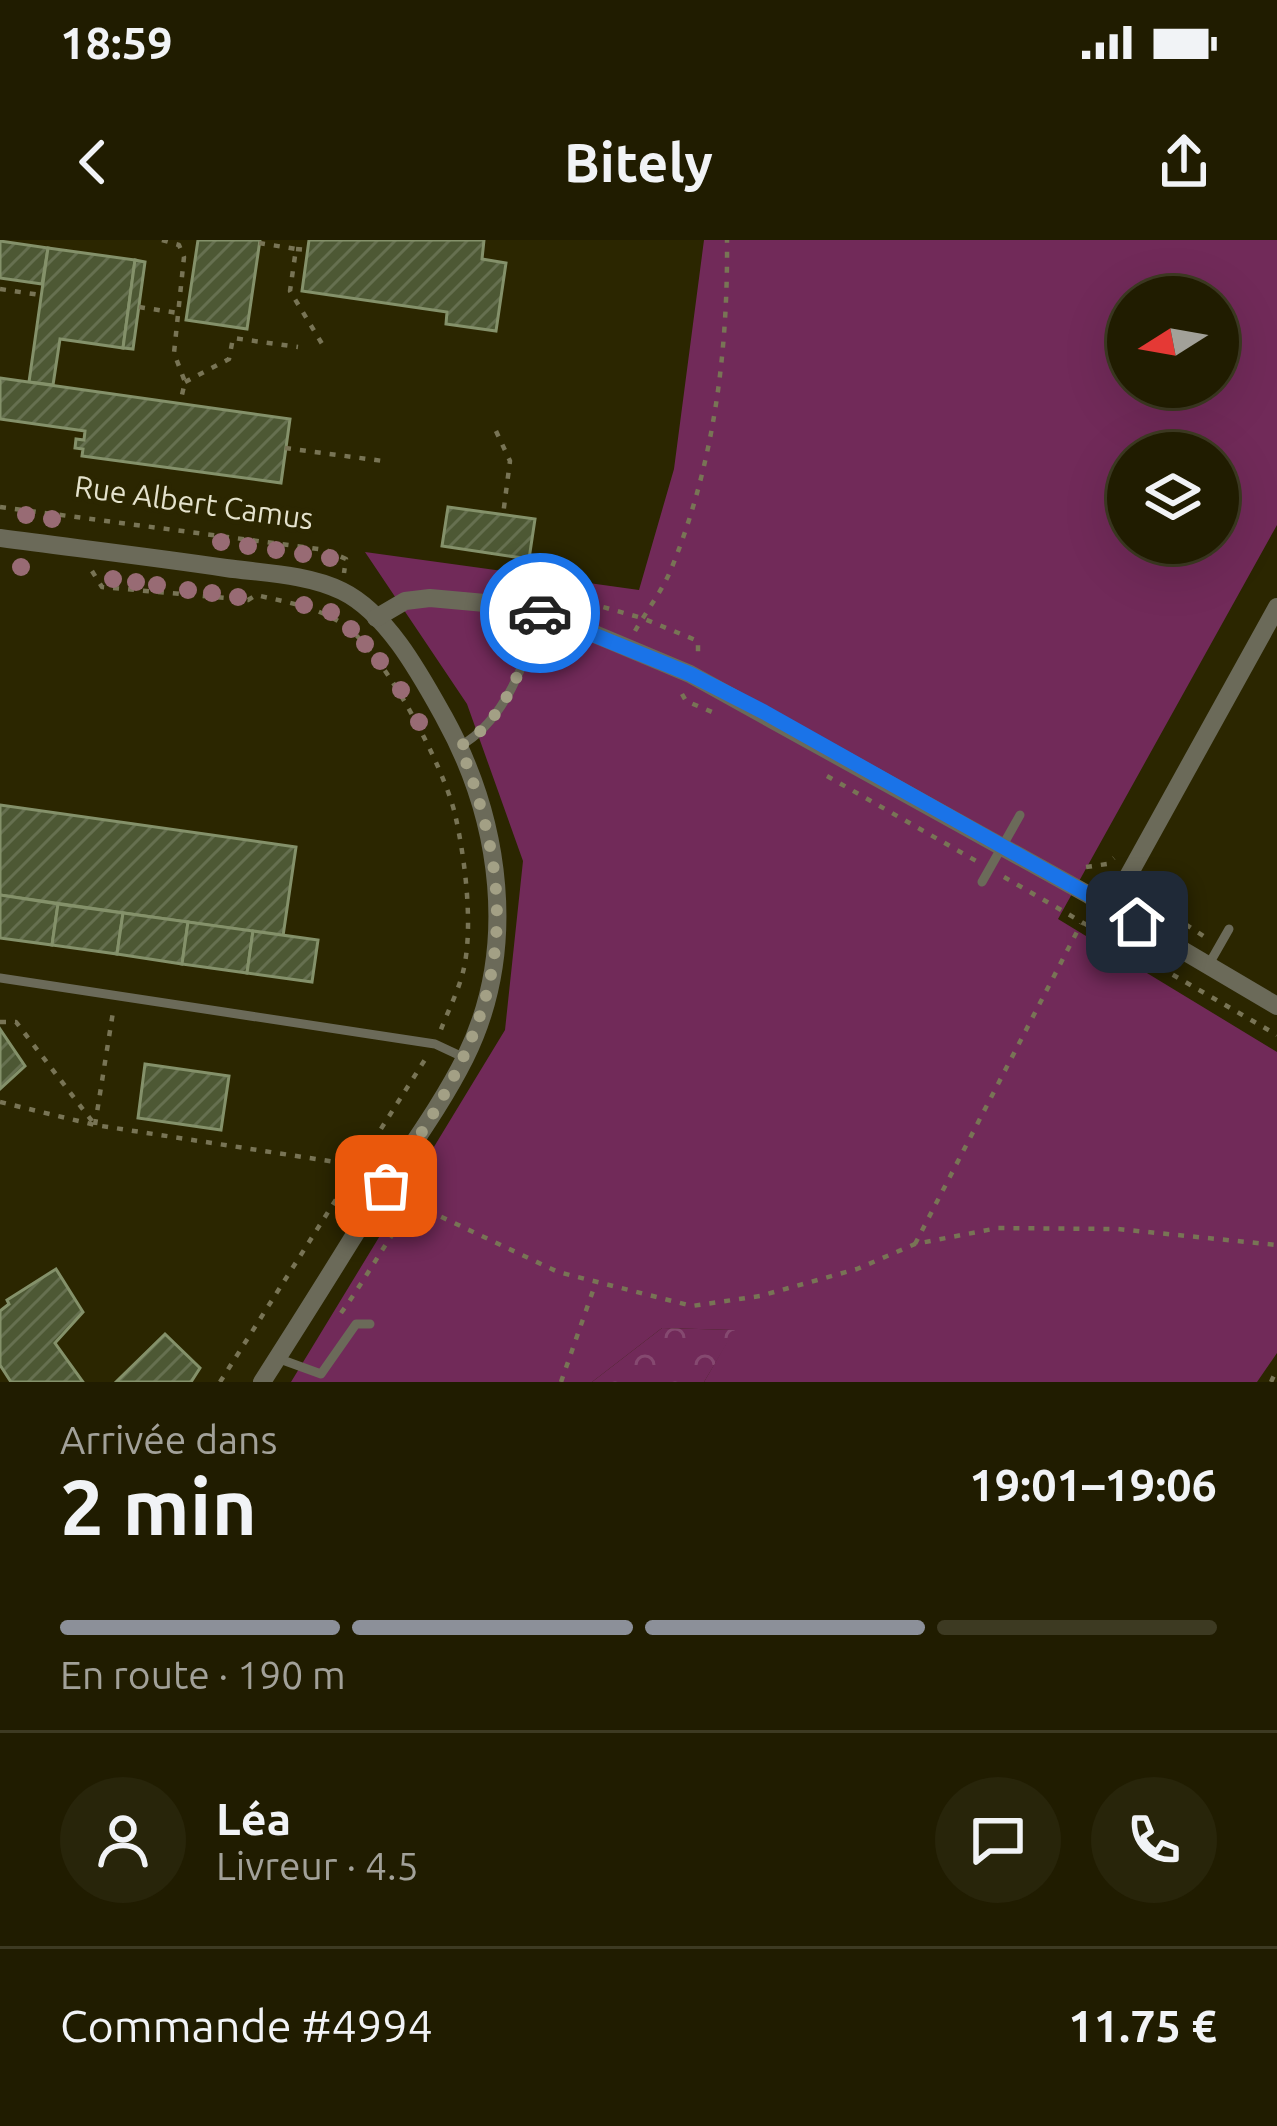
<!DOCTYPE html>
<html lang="fr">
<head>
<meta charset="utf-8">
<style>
  :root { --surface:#201c00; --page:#28250a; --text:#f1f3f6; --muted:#a2a199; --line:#3d3a22; --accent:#8c9099 }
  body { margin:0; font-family:Ubuntu,sans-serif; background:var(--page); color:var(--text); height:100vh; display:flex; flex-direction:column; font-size:45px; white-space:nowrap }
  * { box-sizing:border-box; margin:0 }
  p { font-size:39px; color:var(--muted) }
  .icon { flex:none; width:66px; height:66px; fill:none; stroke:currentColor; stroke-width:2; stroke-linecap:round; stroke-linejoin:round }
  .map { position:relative; height:1142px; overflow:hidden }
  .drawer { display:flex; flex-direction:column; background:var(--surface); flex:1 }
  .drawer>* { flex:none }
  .needle { width:78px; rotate:259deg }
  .tools { position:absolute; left:1107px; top:36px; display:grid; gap:24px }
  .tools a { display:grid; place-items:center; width:132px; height:132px; border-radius:50%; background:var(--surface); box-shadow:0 12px 48px #0002,0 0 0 3px var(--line); font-size:60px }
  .pin { position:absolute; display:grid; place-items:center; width:102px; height:102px; color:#fff; margin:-51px; border-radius:24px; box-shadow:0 6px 18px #0006 }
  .courier { position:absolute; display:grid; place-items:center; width:120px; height:120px; margin:-60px; border:9px solid #1a73e8; border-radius:50%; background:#fff; color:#222; box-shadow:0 3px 15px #0007 }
  .headline em { font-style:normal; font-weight:700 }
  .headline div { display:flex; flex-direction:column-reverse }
  .headline { display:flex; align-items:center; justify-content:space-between; height:204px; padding:0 60px }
  h1 { font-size:78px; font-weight:700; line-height:90px }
  .bar { display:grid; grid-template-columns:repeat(4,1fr); gap:18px 12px; align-content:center; height:144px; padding:0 60px }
  .bar i { height:15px; border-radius:9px; background:var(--line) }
  .bar .on { background:var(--accent) }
  .bar p { grid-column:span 4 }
  .line { display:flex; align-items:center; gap:30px; padding:0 60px; border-top:3px solid var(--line) }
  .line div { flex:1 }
  .round { display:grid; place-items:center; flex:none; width:126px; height:126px; border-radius:63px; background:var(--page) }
  .status { display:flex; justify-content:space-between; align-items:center; height:84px; padding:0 60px; background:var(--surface); direction:ltr }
  .status svg { height:33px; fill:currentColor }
  header { display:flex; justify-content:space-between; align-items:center; height:156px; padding:0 60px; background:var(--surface); font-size:54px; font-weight:700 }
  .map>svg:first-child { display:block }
  .green { fill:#712a59; fill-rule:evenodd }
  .forest { fill:url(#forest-crowns) }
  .building { fill:url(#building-hatch); stroke:#84916a; stroke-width:3 }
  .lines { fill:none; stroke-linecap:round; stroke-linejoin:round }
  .path { stroke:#787455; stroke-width:4.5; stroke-dasharray:6 9; stroke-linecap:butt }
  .lane { stroke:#6b6a59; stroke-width:9 }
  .street { stroke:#6b6a59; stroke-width:18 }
  .tree { fill:#986b74 }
  .done { stroke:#a3a085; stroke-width:12; stroke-dasharray:0 21.6 }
  .route { stroke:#1a73e8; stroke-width:15 }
  .labels { text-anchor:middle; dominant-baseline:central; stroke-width:10; stroke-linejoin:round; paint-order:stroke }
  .street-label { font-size:30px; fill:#e4e2cc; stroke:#2b2600 }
</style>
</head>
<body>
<div class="status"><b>18:59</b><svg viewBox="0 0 49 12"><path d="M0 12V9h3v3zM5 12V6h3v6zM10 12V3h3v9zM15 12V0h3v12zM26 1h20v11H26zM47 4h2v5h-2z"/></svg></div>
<header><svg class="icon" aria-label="back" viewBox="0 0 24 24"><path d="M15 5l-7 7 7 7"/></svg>Bitely<svg class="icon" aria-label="share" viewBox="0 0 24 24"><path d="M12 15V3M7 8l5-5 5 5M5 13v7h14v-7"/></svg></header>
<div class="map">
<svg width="1277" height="1142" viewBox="0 0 1277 1142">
  <defs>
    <pattern id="forest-crowns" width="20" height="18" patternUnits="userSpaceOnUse" patternTransform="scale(3)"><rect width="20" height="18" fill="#712a59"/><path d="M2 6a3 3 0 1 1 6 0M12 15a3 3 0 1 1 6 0" fill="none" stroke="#854970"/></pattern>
    <pattern id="building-hatch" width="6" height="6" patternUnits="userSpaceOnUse" patternTransform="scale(3)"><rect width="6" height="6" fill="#4d5834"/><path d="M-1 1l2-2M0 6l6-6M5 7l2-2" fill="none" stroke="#667050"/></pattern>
  </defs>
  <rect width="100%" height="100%" fill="#2b2600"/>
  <!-- green -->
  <path class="green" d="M 704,0 L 1277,0 L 1277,285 L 1058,679 L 1277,812 L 1277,1113 L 1257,1142 L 704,1142 L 734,1090 L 662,1088 L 592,1142 L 291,1142 L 505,790 L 523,621 L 467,464 L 365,312 L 639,350 L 674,229 ZM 1128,57 L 1218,57 L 1218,147 L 1128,147 ZM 1128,213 L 1218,213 L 1218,303 L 1128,303 Z"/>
  <!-- forest -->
  <path class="forest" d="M 662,1088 L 735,1090 L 704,1142 L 592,1142 Z"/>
  <!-- building -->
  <g class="building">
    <path d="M 198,0 L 260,0 L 247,89 L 186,80 Z"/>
    <path d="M 309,0 L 484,0 L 482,19 L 506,23 L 496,91 L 446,84 L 447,72 L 302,51 Z"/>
    <path d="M 0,1 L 48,8 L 42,44 L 0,38 Z"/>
    <path d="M 48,8 L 135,20 L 123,108 L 60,99 L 53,145 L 29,142 Z"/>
    <path d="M 135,20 L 145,22 L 133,109 L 123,108 Z"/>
    <path d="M 0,138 L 290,179 L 281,243 L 82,216 L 83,209 L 75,208 L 76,199 L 84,200 L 85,191 L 0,179 Z"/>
    <path d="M 448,267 L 535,279 L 529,319 L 442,306 Z"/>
    <path d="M 0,565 L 296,607 L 283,696 L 0,655 Z"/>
    <path d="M 0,655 L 58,664 L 52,705 L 0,698 Z"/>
    <path d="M 58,664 L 123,673 L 117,714 L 52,705 Z"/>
    <path d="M 123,673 L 188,682 L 182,724 L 117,714 Z"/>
    <path d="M 188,682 L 253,691 L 247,733 L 182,724 Z"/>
    <path d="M 253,691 L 318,700 L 312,742 L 247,733 Z"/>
    <path d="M 0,789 L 25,826 L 0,849 Z"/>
    <path d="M 145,824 L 229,836 L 221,890 L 138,878 Z"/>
    <path d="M 56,1029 L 83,1072 L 55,1103 L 83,1142 L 11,1142 L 0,1125 L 0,1071 L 9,1064 L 7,1060 Z"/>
    <path d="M 165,1094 L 200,1128 L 191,1142 L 116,1142 Z"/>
  </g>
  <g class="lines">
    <!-- path -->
    <g class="path">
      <path d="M 162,0 L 179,5 L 184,17 L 174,113 L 185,142 L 180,163"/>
      <path d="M 259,3 L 296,9 L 290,51 L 324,107"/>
      <path d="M 296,9 L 308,10"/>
      <path d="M 0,49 L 40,55"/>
      <path d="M 139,67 L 178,73"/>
      <path d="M 185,142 L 229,119 L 233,98 L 298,107"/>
      <path d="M 496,191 L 510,221 L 503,275"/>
      <path d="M 285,208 L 383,221"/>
      <path d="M 0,267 L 326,310 L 346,319 L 344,333"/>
      <path d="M 92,331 L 102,347 L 248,360 L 256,355 C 286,362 317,367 343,384 C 385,413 443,525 455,574 C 465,618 474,688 463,732 C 458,752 447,773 440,792"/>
      <path d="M 560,355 L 642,378 L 698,401 L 698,417"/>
      <path d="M 635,391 C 647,370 663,350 672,327 C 714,223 728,112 727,0"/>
      <path d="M 682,454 L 686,461 L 712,472"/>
      <path d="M 827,536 L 978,622"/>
      <path d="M 1086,627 L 1107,624 L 1114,618"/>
      <path d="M 1004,637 L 1277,795"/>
      <path d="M 1149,640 L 1162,669 L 1205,697"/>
      <path d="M 0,782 L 16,782 L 95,885"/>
      <path d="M 0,862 L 95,885 L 355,925"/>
      <path d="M 95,885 L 113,772"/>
      <path d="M 414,964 L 558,1032 L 692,1066 L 760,1056 L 857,1029 L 915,1004 L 998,988 L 1118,989 L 1277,1005"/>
      <path d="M 915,1004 L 1081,684"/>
      <path d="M 341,1073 C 367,1037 387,999 414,964 L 403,957"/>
      <path d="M 220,1142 L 426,818"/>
      <path d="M 561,1142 L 596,1042"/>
      <path d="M 1271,1142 L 1277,1129"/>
    </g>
    <!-- lane -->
    <g class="lane">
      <path d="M 460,506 C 503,482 528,422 536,375"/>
      <path d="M 982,642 L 1020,575"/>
      <path d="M 1209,724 L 1229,689"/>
      <path d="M 0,738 L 435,804 L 465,818"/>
      <path d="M 277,1118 L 321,1134 L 356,1084 L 370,1084"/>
    </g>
    <!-- street -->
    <g class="street">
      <path d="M 0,298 C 75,308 151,317 226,328 C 262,333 308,334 342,351 C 387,373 420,434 444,477 C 501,580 519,709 465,818 C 442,864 411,906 383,949 C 343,1014 303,1078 262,1142"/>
      <path d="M 376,378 L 405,361 L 430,358 L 496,364 L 554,377 L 690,434 L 1089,655 L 1277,766"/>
      <path d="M 1111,667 L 1277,367"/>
    </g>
  </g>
  <!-- trees -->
  <g class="tree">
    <circle cx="26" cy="275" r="9"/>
    <circle cx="52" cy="279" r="9"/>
    <circle cx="221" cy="302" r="9"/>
    <circle cx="248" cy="306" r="9"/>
    <circle cx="276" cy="310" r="9"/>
    <circle cx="303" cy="314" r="9"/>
    <circle cx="330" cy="318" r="9"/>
    <circle cx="21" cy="327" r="9"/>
    <circle cx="113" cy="339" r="9"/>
    <circle cx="136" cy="342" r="9"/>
    <circle cx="157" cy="345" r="9"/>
    <circle cx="188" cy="350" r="9"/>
    <circle cx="212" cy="353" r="9"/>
    <circle cx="238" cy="357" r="9"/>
    <circle cx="304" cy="365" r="9"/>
    <circle cx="331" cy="372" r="9"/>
    <circle cx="351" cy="389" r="9"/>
    <circle cx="365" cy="404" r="9"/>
    <circle cx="380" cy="421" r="9"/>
    <circle cx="401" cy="450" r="9"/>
    <circle cx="419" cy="482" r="9"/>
  </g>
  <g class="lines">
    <!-- done -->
    <path class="done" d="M 386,946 C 494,790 532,691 460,506 C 504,482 528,420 536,372 L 540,373"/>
    <!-- route -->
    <path class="route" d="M 540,373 L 690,434 L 764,472 L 1137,682"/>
  </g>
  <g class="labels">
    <!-- street labels -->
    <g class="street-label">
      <text transform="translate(194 262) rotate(8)">Rue Albert Camus</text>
    </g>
  </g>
</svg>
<div class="tools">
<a><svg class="needle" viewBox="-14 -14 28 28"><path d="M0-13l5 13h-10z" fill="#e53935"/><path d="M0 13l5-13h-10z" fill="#a2a199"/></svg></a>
<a><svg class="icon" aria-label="layers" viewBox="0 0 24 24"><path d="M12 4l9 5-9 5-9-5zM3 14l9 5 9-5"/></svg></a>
</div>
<div class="pin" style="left:386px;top:946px;background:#ea580c"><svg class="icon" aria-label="bag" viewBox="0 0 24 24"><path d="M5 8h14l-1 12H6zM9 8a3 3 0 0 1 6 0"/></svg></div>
<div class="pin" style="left:1137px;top:682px;background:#1f2937"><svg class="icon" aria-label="home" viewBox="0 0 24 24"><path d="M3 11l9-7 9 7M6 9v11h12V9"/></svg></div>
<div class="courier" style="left:540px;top:373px"><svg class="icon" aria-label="car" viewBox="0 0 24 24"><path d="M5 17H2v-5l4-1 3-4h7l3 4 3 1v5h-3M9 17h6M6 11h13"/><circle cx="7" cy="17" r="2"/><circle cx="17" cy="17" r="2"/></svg></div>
</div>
<section class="drawer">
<div class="headline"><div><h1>2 min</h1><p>Arrivée dans</p></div><em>19:01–19:06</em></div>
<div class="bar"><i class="on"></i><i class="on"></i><i class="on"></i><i></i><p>En route · 190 m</p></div>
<div class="line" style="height:216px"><a class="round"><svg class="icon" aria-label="person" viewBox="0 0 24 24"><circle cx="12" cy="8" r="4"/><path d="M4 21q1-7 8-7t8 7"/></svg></a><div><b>Léa</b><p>Livreur · 4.5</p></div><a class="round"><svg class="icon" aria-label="chat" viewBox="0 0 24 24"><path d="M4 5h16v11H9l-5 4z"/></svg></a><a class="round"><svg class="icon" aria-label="phone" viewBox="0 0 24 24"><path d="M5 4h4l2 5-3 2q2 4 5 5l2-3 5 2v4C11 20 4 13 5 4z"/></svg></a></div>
<div class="line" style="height:156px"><div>Commande #4994</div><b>11.75 €</b></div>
</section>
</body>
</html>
